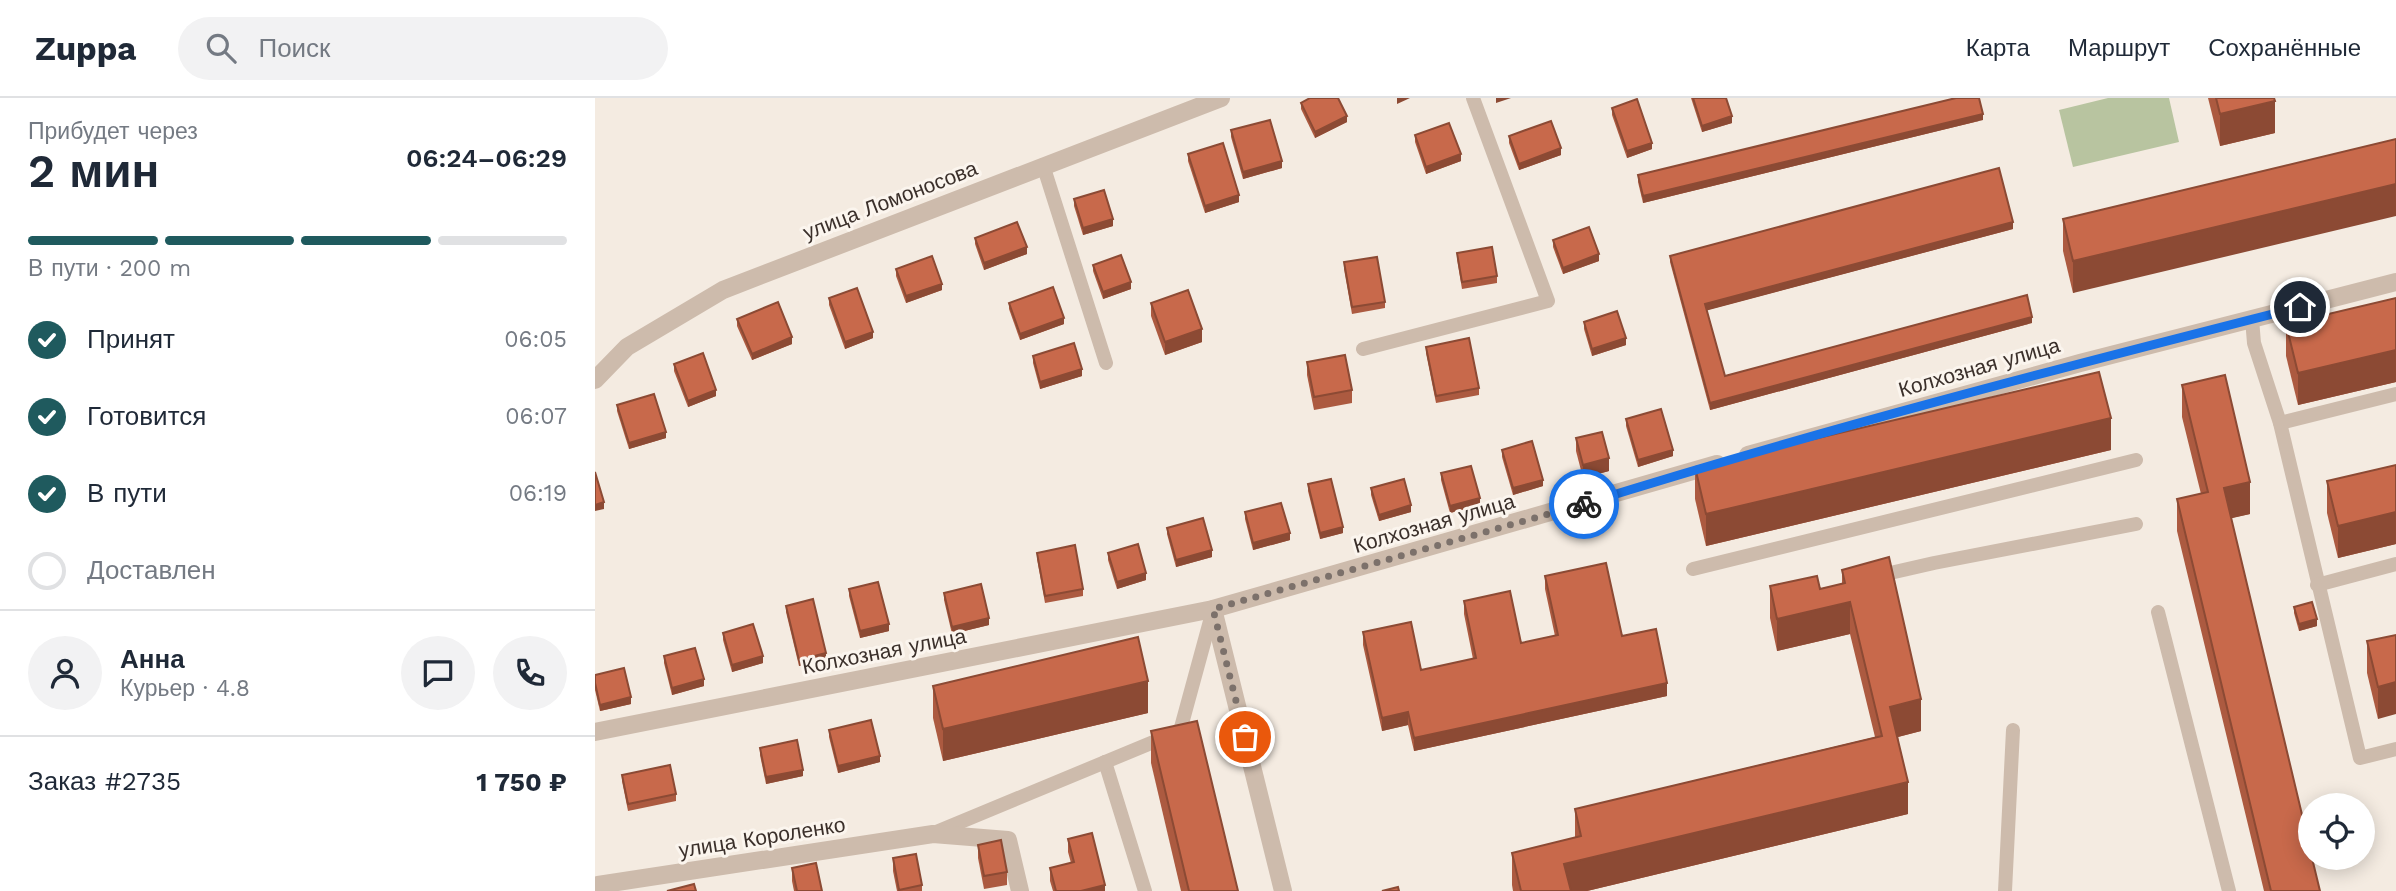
<!DOCTYPE html>
<html lang="ru">
<head>
<meta charset="utf-8">
<style>
  :root { --surface:#fff; --page:#f2f2f3; --text:#1f2937; --muted:#747a83; --line:#e0e1e3; --accent:#1f5a5e }
  body { margin:0; font-family:"Work Sans",sans-serif; background:var(--page); color:var(--text); height:100vh; display:flex; flex-direction:column; font-size:26px; white-space:nowrap }
  * { box-sizing:border-box; margin:0 }
  p { font-size:23px; color:var(--muted) }
  .icon { flex:none; width:38px; height:38px; fill:none; stroke:currentColor; stroke-width:2; stroke-linecap:round; stroke-linejoin:round }
  .map { position:relative; flex:1; overflow:hidden }
  .details { display:flex; flex-direction:column; background:var(--surface); width:595px }
  .details>* { flex:none }
  .buttons { position:absolute; left:1703px; top:695px; display:grid; gap:14px }
  .buttons a { display:grid; place-items:center; width:77px; height:77px; border-radius:50%; background:var(--surface); box-shadow:0 4px 18px #0003; font-size:35px }
  .pin { position:absolute; display:grid; place-items:center; width:60px; height:60px; color:#fff; margin:-30px; border:4px solid #fff; border-radius:50%; box-shadow:0 2px 7px #0007 }
  .courier { position:absolute; display:grid; place-items:center; width:70px; height:70px; margin:-35px; border:5px solid #1a73e8; border-radius:50%; background:#fff; color:#222; box-shadow:0 2px 9px #0007 }
  .summary em { font-style:normal; font-weight:600 }
  .summary div { display:flex; flex-direction:column-reverse }
  .summary { display:flex; align-items:center; justify-content:space-between; height:119px; padding:0 28px }
  h1 { font-size:46px; font-weight:600; line-height:52px }
  .bar { display:grid; grid-template-columns:repeat(4,1fr); gap:10px 7px; align-content:center; height:84px; padding:0 28px }
  .bar i { height:9px; border-radius:5px; background:var(--line) }
  .bar .active { background:var(--accent) }
  .bar p { grid-column:span 4 }
  .line { display:flex; align-items:center; gap:18px; padding:0 28px; border-top:2px solid var(--line) }
  .line div { flex:1 }
  .round { display:grid; place-items:center; flex:none; width:74px; height:74px; border-radius:37px; background:var(--page) }
  ol { padding:0 28px; list-style:none }
  li { display:flex; align-items:center; gap:21px; height:77px }
  li p { margin-inline-start:auto }
  li .icon { padding:7px; border-radius:50%; background:var(--accent); color:#fff; stroke-width:4 }
  li:last-child { color:var(--muted) }
  li i { width:38px; height:38px; border:4px solid var(--line); border-radius:50% }
  header { display:flex; align-items:center; gap:42px; box-sizing:border-box; height:98px; padding:0 35px; background:var(--surface); border-bottom:2px solid var(--line) }
  header strong { font-size:33px }
  nav { display:flex; gap:38px; margin-inline-start:auto; font-size:24px }
  .search { width:490px; height:63px; background:var(--page); display:flex; align-items:center; gap:18px; box-sizing:border-box; padding:0 24px; border-radius:38px; color:var(--muted); font-size:26px }
  main { display:flex; flex:1; min-height:0 }
  .map>svg:first-child { display:block }
  .green { fill:#b8c4a0 }
  .lines { fill:none; stroke-linecap:round; stroke-linejoin:round }
  .service { stroke:#cdbbac; stroke-width:14 }
  .minor { stroke:#cdbbac; stroke-width:18 }
  .wall { fill:#ac5a40 }
  .shaded-wall { fill:#8c4a34 }
  .building { fill:#c8694b; stroke:#8c4a34; stroke-width:2 }
  .done { stroke:#7c716b; stroke-width:7; stroke-dasharray:0 12.6 }
  .route { stroke:#1a73e8; stroke-width:9 }
  .labels { text-anchor:middle; dominant-baseline:central; stroke-width:6; stroke-linejoin:round; paint-order:stroke }
  .street-label { font-size:21px; fill:#3b302b; stroke:#fbf5ee }
</style>
</head>
<body>
<header>
<strong>Zuppa</strong>
<div class="search"><svg class="icon" aria-label="search" viewBox="0 0 24 24"><circle cx="10" cy="10" r="6"/><path d="M15 15l6 6"/></svg>Поиск</div>
<nav><a>Карта</a><a>Маршрут</a><a>Сохранённые</a></nav>
</header>
<main>
<section class="details">
<div class="summary"><div><h1>2 мин</h1><p>Прибудет через</p></div><em>06:24–06:29</em></div>
<div class="bar"><i class="active"></i><i class="active"></i><i class="active"></i><i></i><p>В пути · 200 m</p></div>
<ol>
<li><svg class="icon" aria-label="check" viewBox="0 0 24 24"><path d="M5 12l5 5 9-10"/></svg>Принят<p>06:05</p></li>
<li><svg class="icon" aria-label="check" viewBox="0 0 24 24"><path d="M5 12l5 5 9-10"/></svg>Готовится<p>06:07</p></li>
<li><svg class="icon" aria-label="check" viewBox="0 0 24 24"><path d="M5 12l5 5 9-10"/></svg>В пути<p>06:19</p></li>
<li><i></i>Доставлен</li>
</ol>
<div class="line" style="height:126px"><a class="round"><svg class="icon" aria-label="person" viewBox="0 0 24 24"><circle cx="12" cy="8" r="4"/><path d="M4 21q1-7 8-7t8 7"/></svg></a><div><b>Анна</b><p>Курьер · 4.8</p></div><a class="round"><svg class="icon" aria-label="chat" viewBox="0 0 24 24"><path d="M4 5h16v11H9l-5 4z"/></svg></a><a class="round"><svg class="icon" aria-label="phone" viewBox="0 0 24 24"><path d="M5 4h4l2 5-3 2q2 4 5 5l2-3 5 2v4C11 20 4 13 5 4z"/></svg></a></div>
<div class="line" style="height:91px"><div>Заказ #2735</div><b>1 750 ₽</b></div>
</section>
<div class="map">
<svg width="1801" height="793" viewBox="0 0 1801 793">
  <rect width="100%" height="100%" fill="#f4ebe1"/>
  <!-- green -->
  <path class="green" d="M 1513,0 L 1574,0 L 1584,44 L 1478,69 L 1464,12 Z"/>
  <g class="lines">
    <!-- service -->
    <g class="service">
      <path d="M 448,67 L 511,265"/>
      <path d="M 1657,221 L 1659,245 L 1685,325 L 1765,660 L 1801,651"/>
      <path d="M 768,251 L 953,203 L 878,0"/>
      <path d="M 1685,325 L 1801,296"/>
      <path d="M 1098,471 L 1541,362"/>
      <path d="M 1282,478 L 1339,465 L 1541,426"/>
      <path d="M 1722,487 L 1801,466"/>
      <path d="M 1563,514 L 1634,793"/>
      <path d="M 510,664 L 550,793"/>
      <path d="M 339,735 L 585,633 L 618,512"/>
      <path d="M 1410,793 L 1418,632"/>
    </g>
    <!-- minor -->
    <g class="minor">
      <path d="M 0,282 L 32,249 L 128,192 L 626,0"/>
      <path d="M 1153,357 L 1485,265 L 1801,184"/>
      <path d="M 618,511 L 688,793"/>
      <path d="M 0,634 L 618,511 L 1122,366"/>
      <path d="M 3,787 L 338,736 L 413,742 L 425,793"/>
    </g>
  </g>
  <!-- wall -->
  <g class="wall">
    <path d="M 1096,0 L 1131,0 L 1137,25 L 1107,34 Z"/>
    <path d="M 1613,0 L 1679,0 L 1680,35 L 1625,48 Z"/>
    <path d="M 706,5 L 752,24 L 720,40 L 706,11 Z"/>
    <path d="M 1017,10 L 1057,51 L 1032,60 L 1017,17 Z"/>
    <path d="M 1388,22 L 1048,105 L 1043,84 L 1043,77 Z"/>
    <path d="M 636,32 L 687,70 L 648,81 L 636,39 Z"/>
    <path d="M 820,37 L 866,63 L 831,76 L 820,44 Z"/>
    <path d="M 914,38 L 966,57 L 924,72 L 914,45 Z"/>
    <path d="M 1801,41 L 1478,195 L 1468,153 L 1468,121 Z"/>
    <path d="M 593,56 L 644,104 L 610,115 L 593,63 Z"/>
    <path d="M 479,101 L 518,128 L 488,137 L 479,108 Z"/>
    <path d="M 1418,131 L 1112,212 L 1130,278 L 1437,225 L 1115,312 L 1075,164 L 1075,158 Z"/>
    <path d="M 380,140 L 432,156 L 389,172 L 380,146 Z"/>
    <path d="M 958,142 L 1004,163 L 968,176 L 958,149 Z"/>
    <path d="M 862,155 L 902,178 L 902,185 L 867,191 L 862,161 Z"/>
    <path d="M 749,164 L 790,204 L 790,210 L 757,216 L 749,171 Z"/>
    <path d="M 498,167 L 536,191 L 508,201 L 498,173 Z"/>
    <path d="M 301,171 L 347,192 L 311,205 L 301,178 Z"/>
    <path d="M 234,200 L 278,240 L 250,251 L 234,207 Z"/>
    <path d="M 1801,200 L 1801,284 L 1703,307 L 1691,258 L 1691,226 Z"/>
    <path d="M 414,205 L 469,226 L 425,242 L 414,211 Z"/>
    <path d="M 556,205 L 607,244 L 570,257 L 556,218 Z"/>
    <path d="M 142,221 L 197,246 L 157,262 L 142,228 Z"/>
    <path d="M 989,224 L 1031,247 L 997,258 L 989,231 Z"/>
    <path d="M 831,249 L 884,290 L 884,297 L 841,305 L 831,255 Z"/>
    <path d="M 438,258 L 487,278 L 445,291 L 438,265 Z"/>
    <path d="M 712,264 L 757,292 L 757,305 L 719,312 L 712,277 Z"/>
    <path d="M 79,266 L 121,298 L 93,309 L 79,273 Z"/>
    <path d="M 1587,287 L 1655,416 L 1636,420 L 1725,793 L 1669,793 L 1582,433 L 1582,401 L 1606,396 L 1587,319 Z"/>
    <path d="M 22,307 L 71,340 L 34,351 L 22,313 Z"/>
    <path d="M 1031,321 L 1078,358 L 1043,369 L 1031,328 Z"/>
    <path d="M 981,340 L 1014,373 L 988,380 L 981,353 Z"/>
    <path d="M 907,352 L 948,388 L 918,397 L 907,359 Z"/>
    <path d="M 1516,352 L 1111,448 L 1100,401 L 1100,369 Z"/>
    <path d="M 1801,367 L 1801,446 L 1743,460 L 1732,415 L 1732,383 Z"/>
    <path d="M 846,375 L 885,407 L 855,415 L 846,382 Z"/>
    <path d="M 713,386 L 748,435 L 725,441 L 713,393 Z"/>
    <path d="M 776,390 L 816,414 L 784,423 L 776,397 Z"/>
    <path d="M 650,414 L 695,442 L 658,452 L 650,421 Z"/>
    <path d="M 572,430 L 617,459 L 581,469 L 572,436 Z"/>
    <path d="M 442,455 L 488,491 L 488,498 L 450,505 L 442,461 Z"/>
    <path d="M 513,455 L 551,482 L 522,491 L 513,462 Z"/>
    <path d="M 1247,472 L 1326,633 L 1303,639 L 1313,716 L 992,793 L 918,793 L 917,787 L 917,755 L 980,740 L 980,711 L 1280,639 L 1255,536 L 1182,553 L 1175,520 L 1175,488 L 1225,491 L 1247,486 Z"/>
    <path d="M 950,478 L 1027,538 L 1072,598 L 819,653 L 813,627 L 787,633 L 768,547 L 768,534 L 826,572 L 878,561 L 869,516 L 869,503 L 926,545 L 960,538 L 950,491 Z"/>
    <path d="M 254,491 L 294,533 L 265,540 L 254,498 Z"/>
    <path d="M 349,495 L 394,527 L 357,536 L 349,502 Z"/>
    <path d="M 191,508 L 231,561 L 204,568 L 191,514 Z"/>
    <path d="M 1699,509 L 1722,528 L 1704,533 L 1699,515 Z"/>
    <path d="M 128,535 L 168,565 L 137,574 L 128,542 Z"/>
    <path d="M 1801,537 L 1783,621 L 1772,575 L 1772,543 Z"/>
    <path d="M 69,558 L 109,588 L 77,597 L 69,565 Z"/>
    <path d="M 0,577 L 36,606 L 5,613 L 0,592 Z"/>
    <path d="M 338,588 L 553,615 L 348,663 L 338,620 Z"/>
    <path d="M 234,632 L 285,664 L 243,675 L 234,639 Z"/>
    <path d="M 556,633 L 643,793 L 586,793 L 556,665 Z"/>
    <path d="M 165,650 L 208,678 L 171,686 L 165,657 Z"/>
    <path d="M 27,677 L 81,696 L 81,703 L 33,713 L 27,683 Z"/>
    <path d="M 473,741 L 510,793 L 458,793 L 455,783 L 455,770 L 476,765 L 473,754 Z"/>
    <path d="M 383,747 L 412,774 L 412,787 L 389,791 L 383,760 Z"/>
    <path d="M 298,760 L 327,787 L 327,793 L 302,793 L 298,773 Z"/>
    <path d="M 197,770 L 227,793 L 199,793 L 197,783 Z"/>
  </g>
  <!-- shaded-wall -->
  <g class="shaded-wall">
    <path d="M 802,0 L 815,0 L 802,6 Z"/>
    <path d="M 901,0 L 916,0 L 901,5 Z"/>
    <path d="M 1680,3 L 1680,35 L 1625,48 L 1625,16 Z"/>
    <path d="M 1388,16 L 1388,22 L 1048,105 L 1048,98 Z"/>
    <path d="M 752,18 L 752,24 L 720,40 L 720,34 Z"/>
    <path d="M 1137,18 L 1137,25 L 1107,34 L 1107,28 Z"/>
    <path d="M 1057,45 L 1057,51 L 1032,60 L 1032,53 Z"/>
    <path d="M 966,50 L 966,57 L 924,72 L 924,66 Z"/>
    <path d="M 866,56 L 866,63 L 831,76 L 831,69 Z"/>
    <path d="M 687,63 L 687,70 L 648,81 L 648,74 Z"/>
    <path d="M 1801,86 L 1801,118 L 1478,195 L 1478,163 Z"/>
    <path d="M 644,97 L 644,104 L 610,115 L 610,108 Z"/>
    <path d="M 518,121 L 518,128 L 488,137 L 488,130 Z"/>
    <path d="M 1418,124 L 1418,131 L 1110,213 L 1110,206 Z"/>
    <path d="M 432,149 L 432,156 L 389,172 L 389,165 Z"/>
    <path d="M 1004,156 L 1004,163 L 968,176 L 968,170 Z"/>
    <path d="M 536,184 L 536,191 L 508,201 L 508,194 Z"/>
    <path d="M 347,186 L 347,192 L 311,205 L 311,198 Z"/>
    <path d="M 1437,219 L 1437,225 L 1115,312 L 1115,305 Z"/>
    <path d="M 469,220 L 469,226 L 425,242 L 425,236 Z"/>
    <path d="M 607,231 L 607,244 L 570,257 L 570,244 Z"/>
    <path d="M 278,234 L 278,240 L 250,251 L 250,244 Z"/>
    <path d="M 197,239 L 197,246 L 157,262 L 157,256 Z"/>
    <path d="M 1031,240 L 1031,247 L 997,258 L 997,251 Z"/>
    <path d="M 1801,252 L 1801,284 L 1703,307 L 1703,275 Z"/>
    <path d="M 487,271 L 487,278 L 445,291 L 445,284 Z"/>
    <path d="M 121,292 L 121,298 L 93,309 L 93,303 Z"/>
    <path d="M 1516,320 L 1516,352 L 1111,448 L 1111,416 Z"/>
    <path d="M 71,334 L 71,340 L 34,351 L 34,345 Z"/>
    <path d="M 1078,352 L 1078,358 L 1043,369 L 1043,362 Z"/>
    <path d="M 1014,360 L 1014,373 L 988,380 L 988,367 Z"/>
    <path d="M 948,382 L 948,388 L 918,397 L 918,390 Z"/>
    <path d="M 1655,384 L 1655,416 L 1629,422 L 1629,390 Z"/>
    <path d="M 885,400 L 885,407 L 855,415 L 855,408 Z"/>
    <path d="M 9,404 L 9,411 L 0,413 L 0,407 Z"/>
    <path d="M 816,407 L 816,414 L 784,423 L 784,417 Z"/>
    <path d="M 1801,414 L 1801,446 L 1743,460 L 1743,428 Z"/>
    <path d="M 748,429 L 748,435 L 725,441 L 725,435 Z"/>
    <path d="M 695,435 L 695,442 L 658,452 L 658,445 Z"/>
    <path d="M 617,452 L 617,459 L 581,469 L 581,462 Z"/>
    <path d="M 551,475 L 551,482 L 522,491 L 522,484 Z"/>
    <path d="M 1255,504 L 1255,536 L 1182,553 L 1182,521 Z"/>
    <path d="M 394,520 L 394,527 L 357,536 L 357,529 Z"/>
    <path d="M 1722,521 L 1722,528 L 1704,533 L 1704,526 Z"/>
    <path d="M 294,526 L 294,533 L 265,540 L 265,533 Z"/>
    <path d="M 231,555 L 231,561 L 204,568 L 204,562 Z"/>
    <path d="M 168,558 L 168,565 L 137,574 L 137,567 Z"/>
    <path d="M 109,581 L 109,588 L 77,597 L 77,590 Z"/>
    <path d="M 553,583 L 553,615 L 348,663 L 348,631 Z"/>
    <path d="M 1801,584 L 1801,616 L 1783,621 L 1783,589 Z"/>
    <path d="M 1072,585 L 1072,598 L 819,653 L 819,640 Z"/>
    <path d="M 36,599 L 36,606 L 5,613 L 5,607 Z"/>
    <path d="M 1326,601 L 1326,633 L 1295,641 L 1295,609 Z"/>
    <path d="M 813,614 L 813,627 L 787,633 L 787,620 Z"/>
    <path d="M 285,658 L 285,664 L 243,675 L 243,668 Z"/>
    <path d="M 208,672 L 208,678 L 171,686 L 171,679 Z"/>
    <path d="M 1313,684 L 1313,716 L 992,793 L 969,793 L 969,766 Z"/>
    <path d="M 510,787 L 510,793 L 486,793 Z"/>
  </g>
  <!-- building -->
  <g class="building">
    <path d="M 715,0 L 743,0 L 752,18 L 720,34 L 706,5 Z"/>
    <path d="M 1098,0 L 1131,0 L 1137,18 L 1107,28 Z"/>
    <path d="M 1361,0 L 1384,0 L 1388,16 L 1048,98 L 1043,77 Z"/>
    <path d="M 1621,0 L 1679,0 L 1680,3 L 1625,16 Z"/>
    <path d="M 1042,1 L 1057,45 L 1032,53 L 1017,10 Z"/>
    <path d="M 675,22 L 687,63 L 648,74 L 636,32 Z"/>
    <path d="M 956,23 L 966,50 L 924,66 L 914,38 Z"/>
    <path d="M 854,25 L 866,56 L 831,69 L 820,37 Z"/>
    <path d="M 1801,41 L 1801,86 L 1478,163 L 1468,121 Z"/>
    <path d="M 628,45 L 644,97 L 610,108 L 593,56 Z"/>
    <path d="M 1404,70 L 1418,124 L 1110,206 L 1130,278 L 1432,197 L 1437,219 L 1115,305 L 1075,158 Z"/>
    <path d="M 509,92 L 518,121 L 488,130 L 479,101 Z"/>
    <path d="M 422,124 L 432,149 L 389,165 L 380,140 Z"/>
    <path d="M 994,129 L 1004,156 L 968,170 L 958,142 Z"/>
    <path d="M 897,149 L 902,178 L 867,184 L 862,155 Z"/>
    <path d="M 526,157 L 536,184 L 508,194 L 498,167 Z"/>
    <path d="M 337,158 L 347,186 L 311,198 L 301,171 Z"/>
    <path d="M 782,159 L 790,204 L 757,209 L 749,164 Z"/>
    <path d="M 458,189 L 469,220 L 425,236 L 414,205 Z"/>
    <path d="M 262,190 L 278,234 L 250,244 L 234,200 Z"/>
    <path d="M 593,192 L 607,231 L 570,244 L 556,205 Z"/>
    <path d="M 1801,200 L 1801,252 L 1703,275 L 1691,226 Z"/>
    <path d="M 183,204 L 197,239 L 157,256 L 142,221 Z"/>
    <path d="M 1022,213 L 1031,240 L 997,251 L 989,224 Z"/>
    <path d="M 874,240 L 884,290 L 841,298 L 831,249 Z"/>
    <path d="M 479,245 L 487,271 L 445,284 L 438,258 Z"/>
    <path d="M 108,255 L 121,292 L 93,303 L 79,266 Z"/>
    <path d="M 750,257 L 757,292 L 719,299 L 712,264 Z"/>
    <path d="M 1504,274 L 1516,320 L 1111,416 L 1100,369 Z"/>
    <path d="M 1630,277 L 1655,384 L 1629,390 L 1715,750 L 1715,760 L 1717,760 L 1725,793 L 1676,793 L 1582,401 L 1613,394 L 1587,287 Z"/>
    <path d="M 59,296 L 71,334 L 34,345 L 22,307 Z"/>
    <path d="M 1066,311 L 1078,352 L 1043,362 L 1031,321 Z"/>
    <path d="M 1007,334 L 1014,360 L 988,367 L 981,340 Z"/>
    <path d="M 937,343 L 948,382 L 918,390 L 907,352 Z"/>
    <path d="M 1801,367 L 1801,414 L 1743,428 L 1732,383 Z"/>
    <path d="M 876,368 L 885,400 L 855,408 L 846,375 Z"/>
    <path d="M 0,374 L 9,404 L 0,407 Z"/>
    <path d="M 736,381 L 748,429 L 725,435 L 713,386 Z"/>
    <path d="M 809,381 L 816,407 L 784,417 L 776,390 Z"/>
    <path d="M 686,405 L 695,435 L 658,445 L 650,414 Z"/>
    <path d="M 608,420 L 617,452 L 581,462 L 572,430 Z"/>
    <path d="M 543,446 L 551,475 L 522,484 L 513,455 Z"/>
    <path d="M 480,447 L 488,491 L 450,498 L 442,455 Z"/>
    <path d="M 1294,459 L 1326,601 L 1295,609 L 1313,684 L 969,766 L 976,793 L 926,793 L 917,755 L 986,738 L 980,711 L 1287,638 L 1255,504 L 1182,521 L 1175,488 L 1222,478 L 1225,491 L 1250,485 L 1247,472 Z"/>
    <path d="M 1011,465 L 1027,538 L 1061,531 L 1072,585 L 819,640 L 813,614 L 787,620 L 768,534 L 816,524 L 826,572 L 881,560 L 869,503 L 915,493 L 926,545 L 963,537 L 950,478 Z"/>
    <path d="M 283,484 L 294,526 L 265,533 L 254,491 Z"/>
    <path d="M 386,486 L 394,520 L 357,529 L 349,495 Z"/>
    <path d="M 218,501 L 231,555 L 204,562 L 191,508 Z"/>
    <path d="M 1717,504 L 1722,521 L 1704,526 L 1699,509 Z"/>
    <path d="M 158,526 L 168,558 L 137,567 L 128,535 Z"/>
    <path d="M 1801,537 L 1801,584 L 1783,589 L 1772,543 Z"/>
    <path d="M 543,539 L 553,583 L 348,631 L 338,588 Z"/>
    <path d="M 100,550 L 109,581 L 77,590 L 69,558 Z"/>
    <path d="M 29,570 L 36,599 L 5,607 L 0,585 L 0,577 Z"/>
    <path d="M 276,622 L 285,658 L 243,668 L 234,632 Z"/>
    <path d="M 602,623 L 643,793 L 594,793 L 556,633 Z"/>
    <path d="M 202,642 L 208,672 L 171,679 L 165,650 Z"/>
    <path d="M 75,667 L 81,696 L 33,706 L 27,677 Z"/>
    <path d="M 497,735 L 510,787 L 486,793 L 461,793 L 455,770 L 479,764 L 473,741 Z"/>
    <path d="M 406,742 L 412,774 L 389,778 L 383,747 Z"/>
    <path d="M 321,756 L 327,787 L 304,792 L 298,760 Z"/>
    <path d="M 221,765 L 227,793 L 202,793 L 197,770 Z"/>
    <path d="M 99,786 L 101,793 L 72,793 Z"/>
    <path d="M 803,789 L 804,793 L 787,793 Z"/>
  </g>
  <g class="lines">
    <!-- done -->
    <path class="done" d="M 650,639 L 618,511 L 989,406"/>
    <!-- route -->
    <path class="route" d="M 989,406 C 1225,332 1465,270 1705,209"/>
  </g>
  <g class="labels">
    <!-- street labels -->
    <g class="street-label">
      <text transform="translate(295 102) rotate(-21)">улица Ломоносова</text>
      <text transform="translate(1384 269) rotate(-16)">Колхозная улица</text>
      <text transform="translate(839 425) rotate(-16)">Колхозная улица</text>
      <text transform="translate(289 553) rotate(-11)">Колхозная улица</text>
      <text transform="translate(167 739) rotate(-9)">улица Короленко</text>
    </g>
  </g>
</svg>
<div class="buttons">
<a><svg class="icon" aria-label="locate" viewBox="0 0 24 24"><circle cx="12" cy="12" r="6"/><path d="M12 2v4M12 18v4M2 12h4M18 12h4"/></svg></a>
</div>
<div class="pin" style="left:650px;top:639px;background:#ea580c"><svg class="icon" aria-label="bag" viewBox="0 0 24 24"><path d="M5 8h14l-1 12H6zM9 8a3 3 0 0 1 6 0"/></svg></div>
<div class="pin" style="left:1705px;top:209px;background:#1f2937"><svg class="icon" aria-label="home" viewBox="0 0 24 24"><path d="M3 11l9-7 9 7M6 9v11h12V9"/></svg></div>
<div class="courier" style="left:989px;top:406px"><svg class="icon" aria-label="bike" viewBox="0 0 24 24"><circle cx="6" cy="16" r="4"/><circle cx="18" cy="16" r="4"/><path d="M6 16l4-8h5l3 8M10 8l3 8H6M13 5h3"/></svg></div>
</div>
</main>
</body>
</html>
